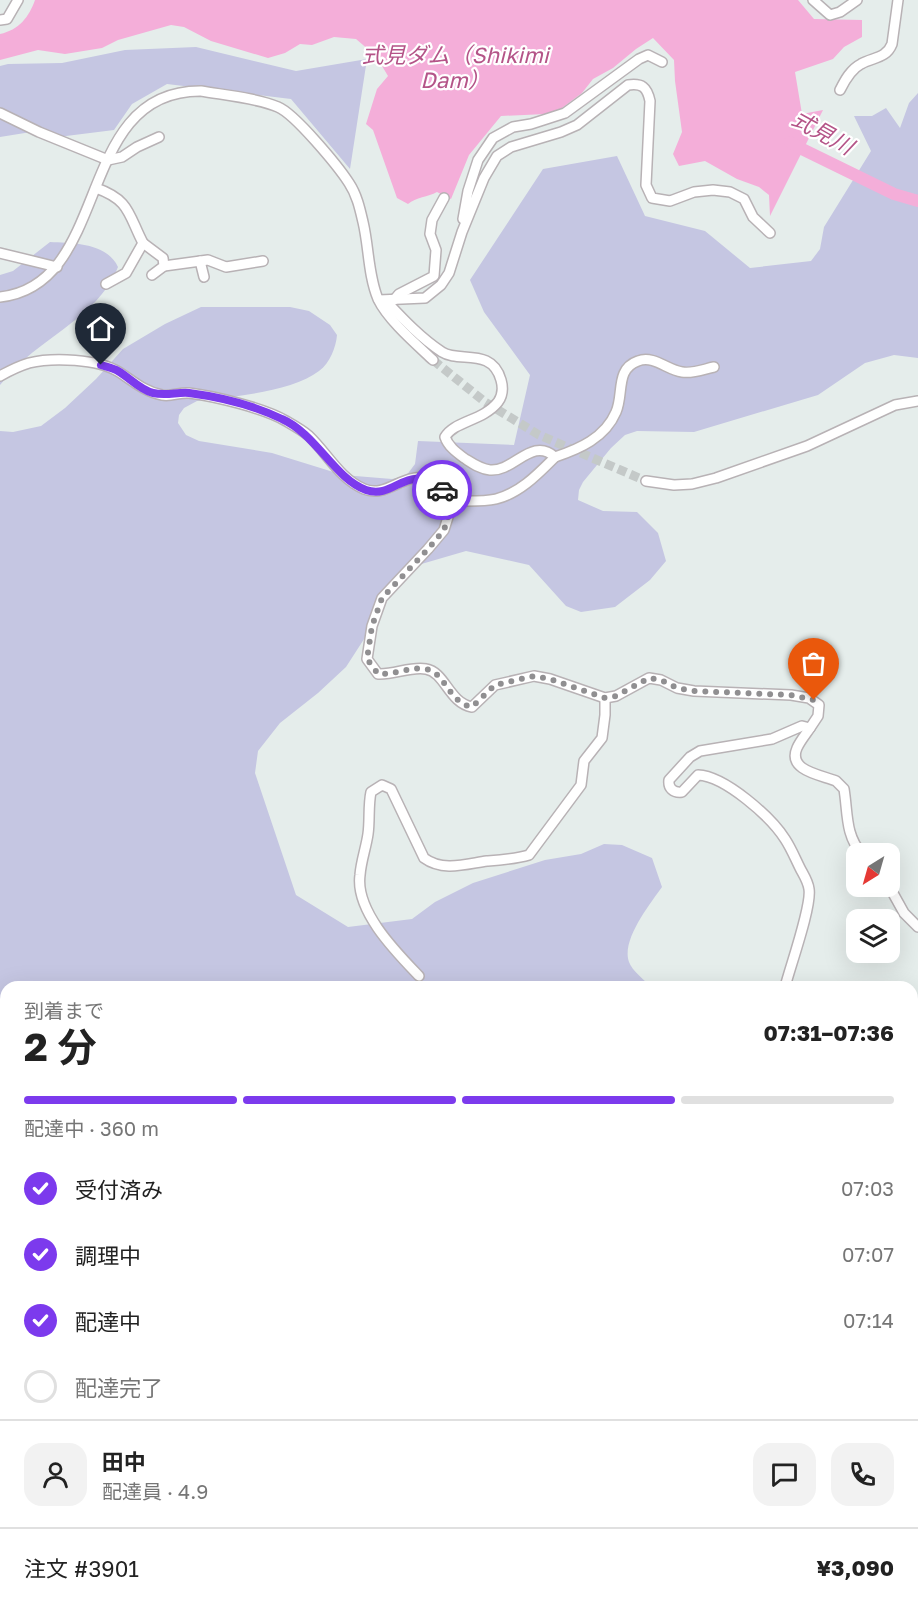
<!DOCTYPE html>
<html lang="ja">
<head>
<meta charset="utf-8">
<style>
  :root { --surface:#fff; --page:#f2f2f2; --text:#222; --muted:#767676; --line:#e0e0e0; --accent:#7c3aed }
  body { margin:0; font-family:"Golos Text","Noto Sans JP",sans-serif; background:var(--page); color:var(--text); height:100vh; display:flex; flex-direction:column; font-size:22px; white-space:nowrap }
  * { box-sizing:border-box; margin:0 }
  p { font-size:20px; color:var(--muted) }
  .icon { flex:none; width:33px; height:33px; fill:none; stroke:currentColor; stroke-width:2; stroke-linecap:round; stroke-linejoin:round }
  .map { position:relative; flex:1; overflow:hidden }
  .panel { position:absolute; left:0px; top:981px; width:918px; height:636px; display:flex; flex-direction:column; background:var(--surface); border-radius:18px 18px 0 0; box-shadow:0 6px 24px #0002 }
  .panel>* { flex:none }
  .needle { width:39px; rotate:217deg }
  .fabs { position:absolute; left:846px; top:843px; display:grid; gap:12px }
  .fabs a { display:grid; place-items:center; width:54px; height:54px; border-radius:12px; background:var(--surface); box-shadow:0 6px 24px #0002; font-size:30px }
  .pin { position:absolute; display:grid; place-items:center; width:51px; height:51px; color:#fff; margin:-62px -26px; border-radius:50% 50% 50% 0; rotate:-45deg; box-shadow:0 0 6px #0007 }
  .pin .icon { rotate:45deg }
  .courier { position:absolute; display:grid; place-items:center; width:60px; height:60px; margin:-30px; border:4px solid #7c3aed; border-radius:50%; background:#fff; color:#222; box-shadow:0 2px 8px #0007 }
  .summary em { font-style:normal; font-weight:700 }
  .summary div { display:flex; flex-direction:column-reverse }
  .summary { display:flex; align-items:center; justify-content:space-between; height:102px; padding:0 24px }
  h1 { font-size:39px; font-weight:700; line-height:45px }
  .bar { display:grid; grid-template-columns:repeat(4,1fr); gap:9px 6px; align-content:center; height:72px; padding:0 24px }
  .bar i { height:8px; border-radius:4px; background:var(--line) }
  .bar .current { background:var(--accent) }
  .bar p { grid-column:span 4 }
  .line { display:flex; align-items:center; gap:15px; padding:0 24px; border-top:2px solid var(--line) }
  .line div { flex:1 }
  .round { display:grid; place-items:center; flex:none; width:63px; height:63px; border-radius:18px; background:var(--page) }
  ol { padding:0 24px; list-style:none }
  li { display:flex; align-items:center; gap:18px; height:66px }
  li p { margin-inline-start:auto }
  li .icon { padding:6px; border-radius:50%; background:var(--accent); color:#fff; stroke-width:4 }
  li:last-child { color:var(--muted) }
  li i { width:33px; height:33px; border:3px solid var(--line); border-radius:50% }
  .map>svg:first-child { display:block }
  .green { fill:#c5c6e2 }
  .water { fill:#f4aed9 }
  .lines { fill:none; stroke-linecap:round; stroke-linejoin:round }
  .river { stroke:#f4aed9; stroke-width:12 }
  .minor-tunnel { stroke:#c4c9c8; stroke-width:9; stroke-dasharray:9 4.5; stroke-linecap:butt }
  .minor-casing { stroke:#b8b2b5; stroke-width:12 }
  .minor { stroke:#fff; stroke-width:9 }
  .done { stroke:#908f91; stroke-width:6; stroke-dasharray:0 10.8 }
  .route { stroke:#7c3aed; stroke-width:8 }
  .labels { text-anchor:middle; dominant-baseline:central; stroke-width:4.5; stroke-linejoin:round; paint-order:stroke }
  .water-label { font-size:22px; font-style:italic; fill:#b45488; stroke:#fff }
</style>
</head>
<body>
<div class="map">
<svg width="918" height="1617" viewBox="0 0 918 1617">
  <rect width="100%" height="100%" fill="#e5edeb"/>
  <!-- green -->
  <g class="green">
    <path d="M 196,47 L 296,71 L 367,59 L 350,169 L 291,99 L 167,84 L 132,104 L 114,130 L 58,137 L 31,132 L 0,137 L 0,66 L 8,64 L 62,63 L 125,50 Z"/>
    <path d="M 918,93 L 918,358 L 894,355 L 865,363 L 818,395 L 694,432 L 637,431 L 625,435 L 611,448 L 583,482 L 579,490 L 578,500 L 603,511 L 637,512 L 658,533 L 666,561 L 650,580 L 615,607 L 581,612 L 566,606 L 529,565 L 466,551 L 418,565 L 374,605 L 366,636 L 346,667 L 318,693 L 280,723 L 258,751 L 255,773 L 296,895 L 348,927 L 412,919 L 435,902 L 473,883 L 545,860 L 581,854 L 604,844 L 622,845 L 652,858 L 662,887 C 650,904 621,940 629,962 C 632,971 645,980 651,987 L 6,987 L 6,1190 L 0,1191 L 0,431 L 13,432 L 41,426 L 65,408 L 96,379 L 123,349 L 165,324 L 201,307 L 290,307 L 309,311 L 330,325 L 337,335 C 336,347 330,363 319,371 C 292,392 231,397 197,401 L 184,408 L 179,415 L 178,423 L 186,435 L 199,441 L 272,453 L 343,475 L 392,479 L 406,476 L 415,464 L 418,441 L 514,445 L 530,375 L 484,312 L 470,280 L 543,169 L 617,156 L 645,216 L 705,231 L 750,268 L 811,261 L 820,249 L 824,227 L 871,151 L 854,116 L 872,116 L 886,108 L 900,128 L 909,103 Z"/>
    <path d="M 50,242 C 74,243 107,243 118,267 C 102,308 59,330 26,358 C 16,366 8,376 0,385 L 0,275 L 13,271 Z"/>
    <path d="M 918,1113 L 918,1617 L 404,1617 L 414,1611 L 912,1611 L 912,1117 Z"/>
  </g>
  <!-- water -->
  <path class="water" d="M 35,0 L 798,0 L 814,19 L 862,20 L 862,37 L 844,47 L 833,59 L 795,72 L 802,114 L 823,110 L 770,216 L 769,195 L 759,187 L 737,179 L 705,161 L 679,166 L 673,154 L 682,132 L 675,81 L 674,60 L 653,38 L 636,49 L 613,68 L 593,79 L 582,93 L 562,108 L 546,114 L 501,116 L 469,155 L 451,199 L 437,192 C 428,197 416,197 408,204 L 397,198 L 373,130 L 366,124 L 377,89 L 388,76 L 376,56 L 356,39 L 334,37 L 312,45 L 300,44 L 285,53 L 268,58 L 211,41 L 184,27 L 171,25 L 118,40 L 102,48 L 65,54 L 38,50 L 0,60 L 0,34 C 19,30 29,17 35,0 Z"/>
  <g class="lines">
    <!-- river -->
    <path class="river" d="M 790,142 L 802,149 L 894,194 L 918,201"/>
    <!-- minor-tunnel -->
    <path class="minor-tunnel" d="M 433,360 L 485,402 L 539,435 L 646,481"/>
    <!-- minor casing -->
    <g class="minor-casing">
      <g id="minor">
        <path d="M 813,0 L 830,15 L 840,12 L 857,0"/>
        <path d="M 0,20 L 7,19 L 18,0"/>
        <path d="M 840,90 C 845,80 851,69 861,64 C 873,57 886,59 892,44 L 898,0"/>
        <path d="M 0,113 L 39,132 L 108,160 L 122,157 L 137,147 L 159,137"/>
        <path d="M 96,188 C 130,200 128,214 143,243 L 126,273 L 106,284"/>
        <path d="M 463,219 L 468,191 L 478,160 L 493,138 L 513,127 L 531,124 L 565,113 L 639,59 L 648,55 L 662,62"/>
        <path d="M 143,243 L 163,258 L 164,266 L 152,275"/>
        <path d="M 0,253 L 57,267"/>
        <path d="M 200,261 L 204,277"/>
        <path d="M 164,266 L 208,260 L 226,267 L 263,261"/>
        <path d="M 0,297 C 113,285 73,90 201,91 C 224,95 257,98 278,107 C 295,114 338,166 349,183 C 357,195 360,209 363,222 C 369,247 368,275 378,299 C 388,320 416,344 433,360"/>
        <path d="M 379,300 L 425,298 L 441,285 L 449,273 L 462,232 L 484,178 L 497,156 L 511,147 L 561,132 L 577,125 L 628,85 C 642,83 647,87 650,101 L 646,185 L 652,198 L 670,201 L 694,192 L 713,190 L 730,192 L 744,199 L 753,217 L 770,233"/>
        <path d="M 394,300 L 399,294 L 434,276 L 436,250 L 430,234 L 432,220 L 444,198"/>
        <path d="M 387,302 C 404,320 421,338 442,352 C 459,363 492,347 501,380 C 503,387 503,395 498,402 C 483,421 454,421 445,437 C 448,446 456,452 464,458 C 472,463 480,469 490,470 C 514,472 532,436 555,457 C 538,474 520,493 496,499 C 483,502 466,501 453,501"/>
        <path d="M 0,376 C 9,371 19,366 29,363 C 53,357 98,359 119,372 C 133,381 145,392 162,395 C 171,397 180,392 189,393 C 214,396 264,408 286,421 C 293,425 302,430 309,436 C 327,453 340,479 364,489 C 386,498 402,474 425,478 C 436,481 445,493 453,501"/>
        <path d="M 555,457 C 579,449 605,438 616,412 C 624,394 615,369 638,361 C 654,355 667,370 682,372 C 693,374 704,369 714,367"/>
        <path d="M 646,481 L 674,485 L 692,484 L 716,478 L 807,446 L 895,405 L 918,401"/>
        <path d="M 453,501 L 444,530 L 428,549 L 382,598 L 372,626 L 367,659 L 378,674 C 394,675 411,666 426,669 C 445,672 449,703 472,707 L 495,685 L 534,676 L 550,679 L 605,698 L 616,696 L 649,678 L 661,680 L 677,688 L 694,691 L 791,695 L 809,698 L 819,705 L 818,716 L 810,728 L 802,726 L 772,739 L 700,751 L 690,757 L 669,780 C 668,788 673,793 682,792 L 698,775 C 725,776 771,817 785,839 C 791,848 795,858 800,868 C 803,874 808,881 809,889 C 812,906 790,967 785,987"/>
        <path d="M 810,728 C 806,734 800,741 797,748 C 787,771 822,775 836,781 L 844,789 C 848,813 845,835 862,854"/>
        <path d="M 889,886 L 904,913 L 918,927"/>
        <path d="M 419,976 C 396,952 355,911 360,875 C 361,861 366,848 368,834 C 370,820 368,806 371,792 L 382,785 L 391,789 L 424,858 C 443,872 466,864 487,861 C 501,860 516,859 529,855 L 581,785 L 584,761 L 602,738 L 605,715 L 605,698"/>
        <path d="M 0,1571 L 6,1570"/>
        <path d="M 727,1611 L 729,1617"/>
        <path d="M 811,1611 L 812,1617"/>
      </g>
    </g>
    <!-- minor -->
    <use href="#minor" class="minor"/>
  </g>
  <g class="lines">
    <!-- done -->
    <path class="done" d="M 442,490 L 453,501 L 444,530 L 428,549 L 382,598 L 372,626 L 367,659 L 378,674 C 394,675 411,666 426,669 C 445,672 449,703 472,707 L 495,685 L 534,676 L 550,679 L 605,698 L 616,696 L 649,678 L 661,680 L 677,688 L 694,691 L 791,695 L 814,700"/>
    <!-- route -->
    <path class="route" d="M 101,365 C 107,367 113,368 118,371 C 130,378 140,390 153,393 C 166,396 177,392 189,393 C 220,397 255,406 282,419 C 316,434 335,479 366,490 C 396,500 407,460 442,490"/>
  </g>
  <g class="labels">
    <!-- water labels -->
    <g class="water-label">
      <text x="455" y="54">式見ダム（Shikimi<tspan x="455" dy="25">Dam）</tspan></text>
      <text transform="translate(823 132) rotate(29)">式見川</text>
    </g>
  </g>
</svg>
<div class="fabs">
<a><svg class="needle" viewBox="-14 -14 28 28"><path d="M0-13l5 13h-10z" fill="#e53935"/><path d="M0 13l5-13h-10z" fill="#767676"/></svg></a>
<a><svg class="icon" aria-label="layers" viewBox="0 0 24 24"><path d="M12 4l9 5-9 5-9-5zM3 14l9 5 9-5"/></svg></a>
</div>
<div class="pin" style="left:814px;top:700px;background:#ea580c"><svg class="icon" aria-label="bag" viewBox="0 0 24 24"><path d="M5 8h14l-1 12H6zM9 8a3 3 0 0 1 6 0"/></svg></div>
<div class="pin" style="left:101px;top:365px;background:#1f2937"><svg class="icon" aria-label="home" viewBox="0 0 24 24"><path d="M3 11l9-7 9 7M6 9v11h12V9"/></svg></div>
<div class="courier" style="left:442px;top:490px"><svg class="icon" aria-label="car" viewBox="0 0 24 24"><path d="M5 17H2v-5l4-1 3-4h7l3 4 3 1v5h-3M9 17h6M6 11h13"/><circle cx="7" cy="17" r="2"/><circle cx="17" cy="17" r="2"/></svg></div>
<section class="panel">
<div class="summary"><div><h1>2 分</h1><p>到着まで</p></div><em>07:31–07:36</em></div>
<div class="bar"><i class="current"></i><i class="current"></i><i class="current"></i><i></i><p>配達中 · 360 m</p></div>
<ol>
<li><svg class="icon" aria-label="check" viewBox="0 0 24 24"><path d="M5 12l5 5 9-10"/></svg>受付済み<p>07:03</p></li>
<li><svg class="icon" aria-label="check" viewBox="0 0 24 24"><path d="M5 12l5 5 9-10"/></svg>調理中<p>07:07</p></li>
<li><svg class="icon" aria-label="check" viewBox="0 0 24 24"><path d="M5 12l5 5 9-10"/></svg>配達中<p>07:14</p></li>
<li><i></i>配達完了</li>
</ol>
<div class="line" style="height:108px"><a class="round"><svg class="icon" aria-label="person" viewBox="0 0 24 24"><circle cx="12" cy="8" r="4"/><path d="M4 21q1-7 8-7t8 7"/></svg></a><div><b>田中</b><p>配達員 · 4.9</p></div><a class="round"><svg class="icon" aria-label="chat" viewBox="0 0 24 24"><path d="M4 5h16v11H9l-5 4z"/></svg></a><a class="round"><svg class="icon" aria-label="phone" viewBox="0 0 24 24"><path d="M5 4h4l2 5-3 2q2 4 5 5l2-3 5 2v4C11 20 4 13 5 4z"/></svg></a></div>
<div class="line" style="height:78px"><div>注文 #3901</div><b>¥3,090</b></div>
</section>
</div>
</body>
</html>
